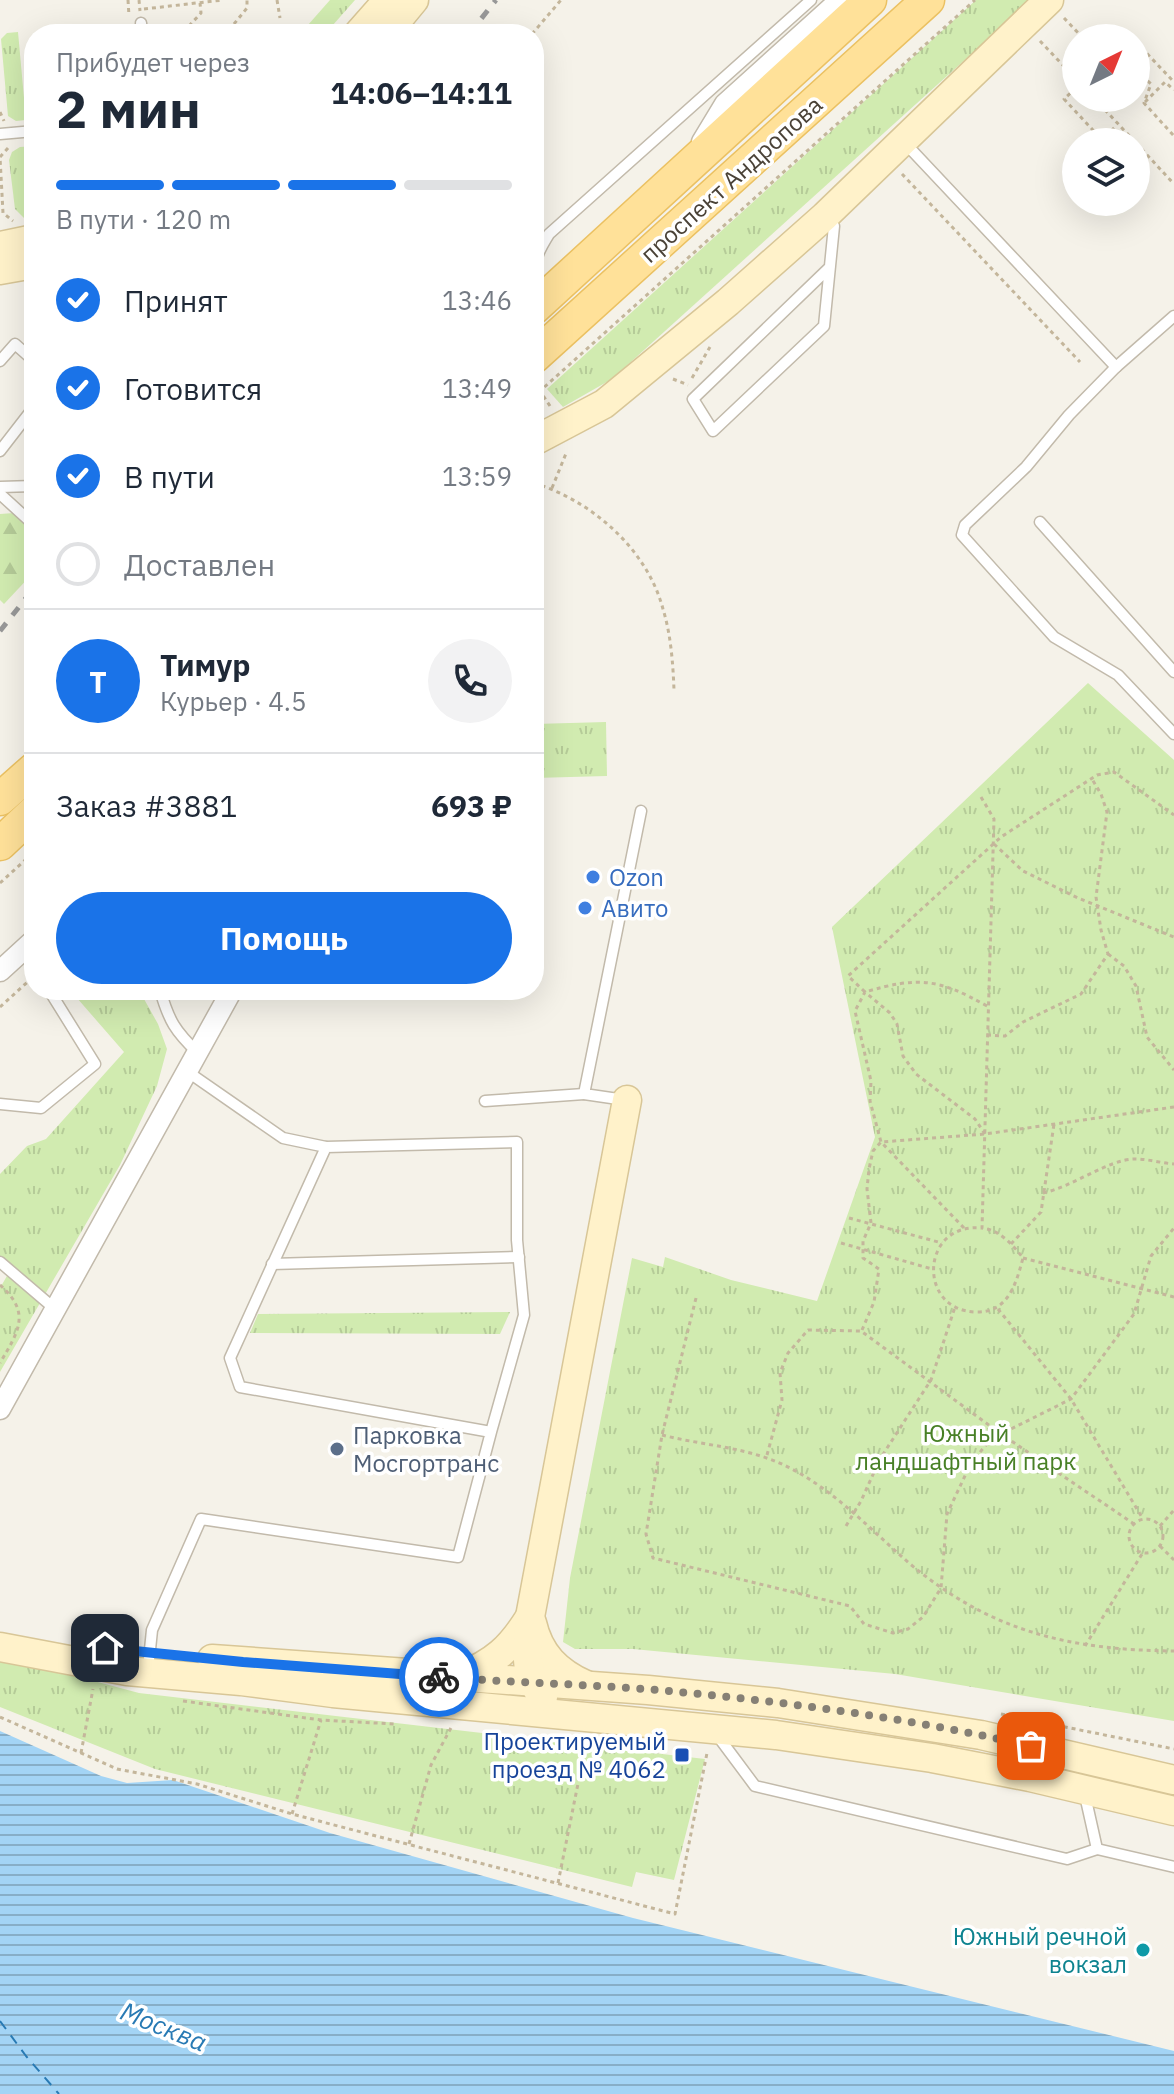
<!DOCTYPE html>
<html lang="ru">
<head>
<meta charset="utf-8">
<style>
  :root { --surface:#fff; --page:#f2f2f3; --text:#1f2937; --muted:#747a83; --line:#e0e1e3; --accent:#1a73e8 }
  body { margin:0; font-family:"IBM Plex Sans",sans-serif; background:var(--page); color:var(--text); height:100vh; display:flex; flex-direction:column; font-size:30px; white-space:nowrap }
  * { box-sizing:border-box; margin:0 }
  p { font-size:26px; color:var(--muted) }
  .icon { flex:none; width:44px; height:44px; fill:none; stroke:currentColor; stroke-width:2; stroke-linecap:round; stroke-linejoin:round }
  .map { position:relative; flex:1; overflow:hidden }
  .side { position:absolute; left:24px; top:24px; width:520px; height:976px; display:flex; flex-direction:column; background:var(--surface); border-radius:32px; box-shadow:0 8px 32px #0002 }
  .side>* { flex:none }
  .needle { width:52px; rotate:43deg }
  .controls { position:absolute; left:1062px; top:24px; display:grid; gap:16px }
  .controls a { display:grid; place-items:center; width:88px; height:88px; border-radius:50%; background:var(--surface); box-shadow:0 8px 32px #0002; font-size:40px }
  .pin { position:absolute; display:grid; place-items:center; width:68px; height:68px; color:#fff; margin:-34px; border-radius:16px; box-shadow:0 4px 12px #0006 }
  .courier { position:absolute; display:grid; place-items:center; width:80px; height:80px; margin:-40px; border:6px solid #1a73e8; border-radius:50%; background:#fff; color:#222; box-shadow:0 2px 10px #0007 }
  .overview em { font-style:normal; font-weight:700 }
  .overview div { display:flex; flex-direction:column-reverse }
  .overview { display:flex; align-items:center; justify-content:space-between; height:136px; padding:0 32px }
  h1 { font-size:52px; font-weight:700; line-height:60px }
  .bar { display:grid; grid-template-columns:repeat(4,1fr); gap:12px 8px; align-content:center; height:96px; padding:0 32px }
  .bar i { height:10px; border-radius:6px; background:var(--line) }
  .bar .on { background:var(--accent) }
  .bar p { grid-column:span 4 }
  .line { display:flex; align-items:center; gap:20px; padding:0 32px; border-top:2px solid var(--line) }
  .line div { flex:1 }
  .round { display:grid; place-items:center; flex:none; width:84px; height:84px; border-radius:42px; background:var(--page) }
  ol { padding:0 32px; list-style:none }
  li { display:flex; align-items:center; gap:24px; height:88px }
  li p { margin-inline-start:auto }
  li .icon { padding:8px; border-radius:50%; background:var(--accent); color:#fff; stroke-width:4 }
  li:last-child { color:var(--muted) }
  li i { width:44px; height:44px; border:4px solid var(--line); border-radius:50% }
  .primary-button { display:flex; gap:16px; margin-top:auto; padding:16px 32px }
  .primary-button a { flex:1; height:92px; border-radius:48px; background:var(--accent); color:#fff; font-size:32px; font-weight:700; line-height:92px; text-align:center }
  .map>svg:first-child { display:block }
  .grass { fill:url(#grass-tufts) }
  .forest { fill:url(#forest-firs) }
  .water { fill:url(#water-rules) }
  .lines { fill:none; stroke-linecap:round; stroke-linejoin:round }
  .ferry { stroke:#287ab4; stroke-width:2; stroke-dasharray:10 8; stroke-linecap:butt }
  .lane-casing { stroke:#c2baab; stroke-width:13 }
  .street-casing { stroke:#c2baab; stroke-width:23 }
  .secondary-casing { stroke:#d8c697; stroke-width:31 }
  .primary-casing { stroke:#ebc162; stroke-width:35 }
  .path { stroke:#c4b69b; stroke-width:3; stroke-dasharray:4 4; stroke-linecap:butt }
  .lane { stroke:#fff; stroke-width:10 }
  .street { stroke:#fff; stroke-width:20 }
  .secondary { stroke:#fff2ca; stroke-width:28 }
  .primary { stroke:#ffe199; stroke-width:32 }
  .rail { stroke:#989898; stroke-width:5; stroke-dasharray:10 10; stroke-linecap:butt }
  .done { stroke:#868075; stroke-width:8; stroke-dasharray:0 14.4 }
  .route { stroke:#1a73e8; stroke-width:10 }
  .shop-dot { fill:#3f7fe0; stroke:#fff; stroke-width:3 }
  .service-dot { fill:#5c6f8a; stroke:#fff; stroke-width:3 }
  .transit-dot { fill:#1a4fb4; stroke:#fff; stroke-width:3 }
  .culture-dot { fill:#0f9aa8; stroke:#fff; stroke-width:3 }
  .labels { text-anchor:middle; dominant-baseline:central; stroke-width:7; stroke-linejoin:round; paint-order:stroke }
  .street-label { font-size:24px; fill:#4a4237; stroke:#fff }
  .shop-label { font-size:24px; fill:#366cbe; stroke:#fff; text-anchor:start }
  .park-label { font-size:24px; fill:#488026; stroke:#fff }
  .service-label { font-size:24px; fill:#4e5e75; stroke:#fff; text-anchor:start }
  .transit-label { font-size:24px; fill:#164399; stroke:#fff; text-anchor:end }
  .culture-label { font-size:24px; fill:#0d838f; stroke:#fff; text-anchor:end }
  .water-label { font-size:26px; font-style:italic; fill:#287ab4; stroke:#fff }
</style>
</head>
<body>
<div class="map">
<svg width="1174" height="2094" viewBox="0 0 1174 2094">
  <defs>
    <pattern id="grass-tufts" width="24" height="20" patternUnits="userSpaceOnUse" patternTransform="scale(2)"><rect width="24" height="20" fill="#d1ebb0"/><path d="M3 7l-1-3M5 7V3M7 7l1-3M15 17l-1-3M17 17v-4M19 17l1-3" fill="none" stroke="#b5cb98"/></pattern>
    <pattern id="forest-firs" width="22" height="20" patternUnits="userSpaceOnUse" patternTransform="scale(2)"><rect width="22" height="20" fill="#d1ebb0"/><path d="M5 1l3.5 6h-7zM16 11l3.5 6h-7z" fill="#b5cb98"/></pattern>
    <pattern id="water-rules" width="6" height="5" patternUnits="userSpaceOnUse" patternTransform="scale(2)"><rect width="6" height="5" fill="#a3d4f5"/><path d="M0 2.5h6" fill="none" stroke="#87aec7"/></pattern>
  </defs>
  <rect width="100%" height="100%" fill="#f5f2e9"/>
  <!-- grass -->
  <g class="grass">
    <path d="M 330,0 L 355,0 L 325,34 L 300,34 Z"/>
    <path d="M 976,0 L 1031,0 L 612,379 L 563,407 L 547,389 Z"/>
    <path d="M 18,32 L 26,120 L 16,121 L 8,116 L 1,39 L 7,33 Z"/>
    <path d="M 34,146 L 34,216 L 24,218 L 15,209 L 9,160 L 12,152 L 20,147 Z"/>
    <path d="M 1088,683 L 1174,760 L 1174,1721 L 895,1674 L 633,1649 L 575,1649 L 563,1642 L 570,1578 L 632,1258 L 663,1267 L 665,1257 L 731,1280 L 817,1301 L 875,1137 L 832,927 Z"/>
    <path d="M 606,722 L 607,776 L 534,778 L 534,724 Z"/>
    <path d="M 70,990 L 139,990 L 158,1024 L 167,1049 L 157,1086 L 120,1165 L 0,1372 L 0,1288 L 11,1269 L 0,1260 L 0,1174 L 27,1146 L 46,1139 L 124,1052 Z"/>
    <path d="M 510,1312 L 500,1334 L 250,1333 L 258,1314 Z"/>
    <path d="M 0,1656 L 139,1693 L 705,1759 L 674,1880 L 636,1872 L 632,1887 L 155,1769 L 0,1707 Z"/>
  </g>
  <!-- forest -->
  <path class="forest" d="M 14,513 L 34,520 L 34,572 L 4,604 L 0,600 L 0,514 Z"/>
  <!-- water -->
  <path class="water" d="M 0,1731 L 101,1776 L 127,1783 L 173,1780 L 330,1833 L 633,1918 L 1174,2051 L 1174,2094 L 0,2094 Z"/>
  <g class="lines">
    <!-- ferry -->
    <path class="ferry" d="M 0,2021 L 26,2056 L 59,2094"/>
    <!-- lane casing -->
    <g class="lane-casing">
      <g id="lane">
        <path d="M 141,23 L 142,34"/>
        <path d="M 0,134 L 34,131"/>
        <path d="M 904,142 L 1116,367"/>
        <path d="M 826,217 L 834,226 L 824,326 L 713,431 L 693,399 L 830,267"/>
        <path d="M 543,292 C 531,265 534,258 549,234 L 811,0"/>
        <path d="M 1174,316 L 1116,367 L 1069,415 L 1026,467 L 965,525 L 962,535 L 1054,637 L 1118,675 L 1174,734"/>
        <path d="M 0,361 L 15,344 L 34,361"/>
        <path d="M 0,451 L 34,407"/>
        <path d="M 0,487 L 34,486"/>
        <path d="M 0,494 L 34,525"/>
        <path d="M 1040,522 L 1174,672"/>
        <path d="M 25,949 L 34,965"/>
        <path d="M 160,990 C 169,1021 175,1031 198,1053"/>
        <path d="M 188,1072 L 283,1138 L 326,1147"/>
        <path d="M 625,1100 L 584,1094 L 641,811"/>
        <path d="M 485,1101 L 584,1094"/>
        <path d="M 0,1104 L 41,1108 L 95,1064 L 49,990"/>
        <path d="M 0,1262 L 55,1309"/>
        <path d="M 272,1264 L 519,1257"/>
        <path d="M 148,1669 L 152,1630 L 201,1519 L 458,1557 L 491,1432 L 240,1387 L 230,1358 L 326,1147 L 517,1142 L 517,1240 L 524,1315 L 491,1432"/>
        <path d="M 717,1735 L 755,1786 L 1067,1859 L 1097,1849"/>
        <path d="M 1084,1791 L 1097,1849 L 1174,1867"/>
      </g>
    </g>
    <!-- street casing -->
    <g class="street-casing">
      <g id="street">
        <path d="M 702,142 L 725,104 L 840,0"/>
        <path d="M 0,971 L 34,940"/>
        <path d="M 0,1409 L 232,990"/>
      </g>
    </g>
    <!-- secondary casing -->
    <g class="secondary-casing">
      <g id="secondary">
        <path d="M 358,34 L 388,0"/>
        <path d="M 386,34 L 414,0"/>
        <path d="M 0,246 L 34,239"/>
        <path d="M 0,270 L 34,264"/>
        <path d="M 534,441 L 604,404 L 728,302 L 825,216 L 1049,0"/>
        <path d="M 532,1623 C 539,1654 557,1672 586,1685"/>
        <path d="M 0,1647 L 127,1671 L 241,1681 L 333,1693 L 776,1735 L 932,1758 L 1030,1777 L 1174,1811"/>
        <path d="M 212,1659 L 648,1690 L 778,1703 L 981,1735 L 1174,1780"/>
        <path d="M 460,1677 C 495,1662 510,1649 530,1617"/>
        <path d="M 543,1697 C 522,1673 528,1647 530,1617 L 627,1100"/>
      </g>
    </g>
    <!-- primary casing -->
    <g class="primary-casing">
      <g id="primary">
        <path d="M 534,308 L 870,0"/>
        <path d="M 534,357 L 928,0"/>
        <path d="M 0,799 L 34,769"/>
        <path d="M 0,844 L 34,812"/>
      </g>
    </g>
    <!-- path -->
    <g class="path">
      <path d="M 128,0 L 129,16"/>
      <path d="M 139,0 L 140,11"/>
      <path d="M 277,0 L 280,18"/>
      <path d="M 144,9 L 223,0"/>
      <path d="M 1064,18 L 1083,38"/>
      <path d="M 234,24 L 247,8 L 247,0"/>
      <path d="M 189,26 L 201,13 L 200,3"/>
      <path d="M 532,34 L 561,0"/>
      <path d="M 1131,38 L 1132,38"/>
      <path d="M 1040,41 L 1076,79"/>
      <path d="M 1136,42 L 1174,82"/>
      <path d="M 1136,70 L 1151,84 L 1144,103 L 1174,136"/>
      <path d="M 1076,88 L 1064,99 L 1104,142"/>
      <path d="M 1094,98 L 1135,142"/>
      <path d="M 1145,102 L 1165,82 L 1174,90"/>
      <path d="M 0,112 L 4,121"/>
      <path d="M 1112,142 L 1106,136 L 1117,125"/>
      <path d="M 1136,143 L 1174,184"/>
      <path d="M 8,148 L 0,157 L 3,213 L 13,221"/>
      <path d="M 902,174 L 1080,362"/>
      <path d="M 692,378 L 710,347"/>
      <path d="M 673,379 L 688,385"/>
      <path d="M 550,406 L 540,391 L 975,0"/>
      <path d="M 534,483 C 592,501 647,549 663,609 C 671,635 673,664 674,690"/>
      <path d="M 552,488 L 567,451"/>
      <path d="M 981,797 L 994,819 L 982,1228 C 920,1222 917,1311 976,1312 C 1008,1313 1016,1284 1023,1258 C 1013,1245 1000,1230 982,1228"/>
      <path d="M 994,844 L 1023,871 L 1078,898 L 1174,937"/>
      <path d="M 0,883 L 34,852"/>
      <path d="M 25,923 L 34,915"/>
      <path d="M 1108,954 L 1124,966 L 1136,986 L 1147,1037 L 1174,1070"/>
      <path d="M 987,1006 C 939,979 919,976 865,992 L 848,976 L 1001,837 L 1097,775 L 1114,772 L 1174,815"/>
      <path d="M 0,1007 L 33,977"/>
      <path d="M 987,1035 L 1005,1036 L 1023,1022 L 1081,994 L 1108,954 L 1101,930 L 1096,897 L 1107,812 L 1101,794 L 1092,779"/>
      <path d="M 1043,1193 C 1072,1187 1109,1159 1135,1159 C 1148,1159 1161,1163 1174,1164"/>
      <path d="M 849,1218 L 942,1243"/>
      <path d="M 964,1228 L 881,1142 L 870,1101 L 871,1081 L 855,1011 L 865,992 L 890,1013 L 897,1024 L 903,1056 L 916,1074 L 975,1119 L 985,1134"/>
      <path d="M 841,1243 L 932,1269"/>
      <path d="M 1011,1244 L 1041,1212 L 1054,1124"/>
      <path d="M 1023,1258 L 1174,1297"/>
      <path d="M 0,1285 C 32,1313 18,1332 0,1363"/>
      <path d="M 696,1298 L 662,1435 L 646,1534 L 653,1558 L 850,1606 L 864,1624 L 893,1633 L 908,1629 L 923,1617 L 941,1588 L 947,1514 L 971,1463 L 991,1439 L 1071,1399 L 1134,1314 L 1151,1256 L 1174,1228"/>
      <path d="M 998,1309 L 1071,1399 L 1143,1519"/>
      <path d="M 862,1330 L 874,1302 L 879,1269 L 863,1258 L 863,1241 L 871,1223 L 867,1189 L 869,1169 L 873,1151 L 881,1142 L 985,1134 L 1174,1107"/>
      <path d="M 662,1435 C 705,1446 750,1447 790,1468 C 835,1491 871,1530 909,1563 C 991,1632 1070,1650 1174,1651"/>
      <path d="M 767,1455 L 782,1400 L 780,1373 L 788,1353 L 808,1330 L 861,1331 L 1001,1434 L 1134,1524"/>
      <circle cx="1146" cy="1536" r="17"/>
      <path d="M 846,1526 L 861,1501 L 880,1459 L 931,1380 L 955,1307"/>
      <path d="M 1160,1526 L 1174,1510"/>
      <path d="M 1160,1546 L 1174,1560"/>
      <path d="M 1085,1646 L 1142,1554"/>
      <path d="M 183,1701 L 321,1720 L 394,1724"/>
      <path d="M 1001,1714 L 1174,1749"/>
      <path d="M 0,1717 L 117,1769 L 197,1784 L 292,1814 L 675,1914 L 707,1753"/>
      <path d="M 81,1753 L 93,1689"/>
      <path d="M 292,1814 L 321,1720"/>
      <path d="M 409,1844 L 431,1765 L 452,1726"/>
      <path d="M 558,1883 L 587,1739"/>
    </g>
    <!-- lane -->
    <use href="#lane" class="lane"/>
    <!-- street -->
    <use href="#street" class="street"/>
    <!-- secondary -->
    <use href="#secondary" class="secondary"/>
    <!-- primary -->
    <use href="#primary" class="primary"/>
    <!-- rail -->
    <g class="rail">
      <path d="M 469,34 L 496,0"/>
      <path d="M 0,631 L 34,588"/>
    </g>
  </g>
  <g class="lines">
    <!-- done -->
    <path class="done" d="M 439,1677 C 507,1682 576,1684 645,1689 C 774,1700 904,1717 1031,1746"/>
    <!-- route -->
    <path class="route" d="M 105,1648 L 243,1662 L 439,1677"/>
  </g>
  <!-- markers -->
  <g class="shop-dot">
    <circle cx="593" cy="877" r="8"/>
    <circle cx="585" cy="908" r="8"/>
  </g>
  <circle class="service-dot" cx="337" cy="1449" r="8"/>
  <rect class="transit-dot" x="674" y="1747" width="16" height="16" rx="4"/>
  <circle class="culture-dot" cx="1143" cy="1950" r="8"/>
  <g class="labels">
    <!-- street labels -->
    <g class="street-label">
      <text transform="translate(731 179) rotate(-42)">проспект Андропова</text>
    </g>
    <!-- shop labels -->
    <g class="shop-label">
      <text x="609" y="877">Ozon</text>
      <text x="601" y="908">Авито</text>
    </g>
    <!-- park labels -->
    <g class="park-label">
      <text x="966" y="1433">Южный<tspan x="966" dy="28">ландшафтный парк</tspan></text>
    </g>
    <!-- service labels -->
    <g class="service-label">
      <text x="353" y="1435">Парковка<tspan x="353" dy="28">Мосгортранс</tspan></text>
    </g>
    <!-- transit labels -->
    <g class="transit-label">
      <text x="666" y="1741">Проектируемый<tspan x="666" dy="28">проезд № 4062</tspan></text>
    </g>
    <!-- culture labels -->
    <g class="culture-label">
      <text x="1127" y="1936">Южный речной<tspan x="1127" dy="28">вокзал</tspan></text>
    </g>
    <!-- water labels -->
    <g class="water-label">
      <text transform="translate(164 2026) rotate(22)">Москва</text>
    </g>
  </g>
</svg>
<div class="controls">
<a><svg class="needle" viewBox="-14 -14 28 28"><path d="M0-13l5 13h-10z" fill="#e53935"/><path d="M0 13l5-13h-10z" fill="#747a83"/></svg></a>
<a><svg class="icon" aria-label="layers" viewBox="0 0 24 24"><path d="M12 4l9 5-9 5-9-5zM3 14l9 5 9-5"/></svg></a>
</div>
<div class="pin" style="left:1031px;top:1746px;background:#ea580c"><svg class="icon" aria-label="bag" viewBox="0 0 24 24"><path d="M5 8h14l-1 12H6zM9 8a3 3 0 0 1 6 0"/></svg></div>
<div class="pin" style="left:105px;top:1648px;background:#1f2937"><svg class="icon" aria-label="home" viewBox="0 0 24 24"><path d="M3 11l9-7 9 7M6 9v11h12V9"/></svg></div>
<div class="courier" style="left:439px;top:1677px"><svg class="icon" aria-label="bike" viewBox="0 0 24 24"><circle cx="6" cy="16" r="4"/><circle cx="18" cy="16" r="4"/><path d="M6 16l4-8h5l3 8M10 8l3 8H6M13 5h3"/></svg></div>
<section class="side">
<div class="overview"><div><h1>2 мин</h1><p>Прибудет через</p></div><em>14:06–14:11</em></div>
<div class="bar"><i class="on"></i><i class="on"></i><i class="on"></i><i></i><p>В пути · 120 m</p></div>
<ol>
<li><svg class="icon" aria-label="check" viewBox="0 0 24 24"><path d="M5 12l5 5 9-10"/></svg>Принят<p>13:46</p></li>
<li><svg class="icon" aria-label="check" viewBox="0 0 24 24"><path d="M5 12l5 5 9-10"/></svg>Готовится<p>13:49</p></li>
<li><svg class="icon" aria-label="check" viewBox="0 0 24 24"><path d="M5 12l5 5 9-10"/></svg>В пути<p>13:59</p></li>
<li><i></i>Доставлен</li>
</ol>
<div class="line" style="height:144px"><b class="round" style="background:var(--accent);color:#fff">Т</b><div><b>Тимур</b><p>Курьер · 4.5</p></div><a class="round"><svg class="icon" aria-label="phone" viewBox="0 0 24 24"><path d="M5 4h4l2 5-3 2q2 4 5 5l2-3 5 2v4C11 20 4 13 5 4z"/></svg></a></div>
<div class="line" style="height:104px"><div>Заказ #3881</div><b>693 ₽</b></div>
<div class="primary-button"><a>Помощь</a></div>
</section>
</div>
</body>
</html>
